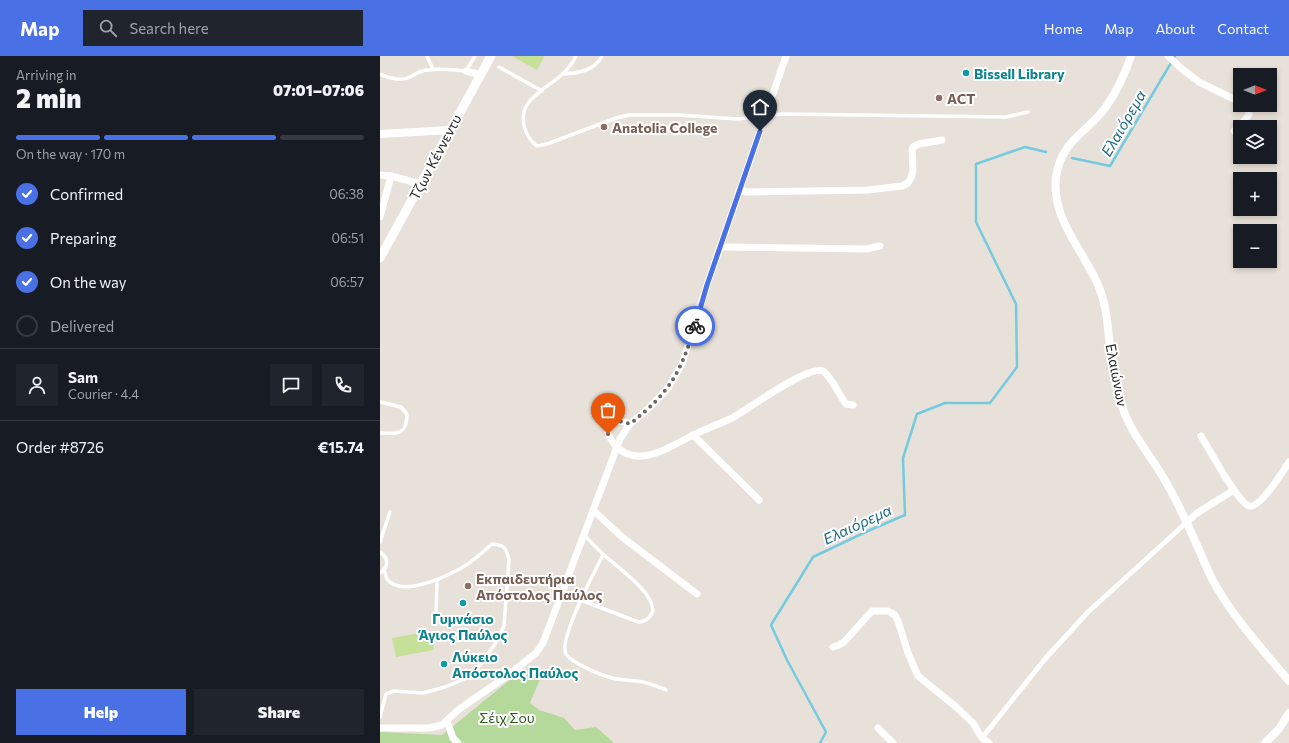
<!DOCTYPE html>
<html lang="en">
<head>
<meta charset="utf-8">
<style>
  :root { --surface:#171b24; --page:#20242c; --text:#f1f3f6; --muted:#9ea1a6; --line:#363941; --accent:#4970e5 }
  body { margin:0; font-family:Commissioner,sans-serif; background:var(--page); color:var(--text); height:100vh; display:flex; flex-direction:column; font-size:15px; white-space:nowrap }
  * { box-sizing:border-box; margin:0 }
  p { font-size:13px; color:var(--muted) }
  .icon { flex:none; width:22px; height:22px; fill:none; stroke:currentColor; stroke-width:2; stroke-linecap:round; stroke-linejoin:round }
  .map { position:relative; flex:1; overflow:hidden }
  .drawer { display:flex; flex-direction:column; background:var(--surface); width:380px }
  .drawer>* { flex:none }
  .needle { width:26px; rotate:90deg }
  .tools { position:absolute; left:853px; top:12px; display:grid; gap:8px }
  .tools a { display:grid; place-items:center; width:44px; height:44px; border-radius:0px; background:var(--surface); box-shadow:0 2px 6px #0003; font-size:20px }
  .pin { position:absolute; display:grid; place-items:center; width:34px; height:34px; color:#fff; margin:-41px -17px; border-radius:50% 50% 50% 0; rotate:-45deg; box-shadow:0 0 4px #0007 }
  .pin .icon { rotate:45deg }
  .courier { position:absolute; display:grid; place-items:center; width:40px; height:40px; margin:-20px; border:3px solid #4970e5; border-radius:50%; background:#fff; color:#222; box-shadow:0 1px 5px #0007 }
  .overview em { font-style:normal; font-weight:800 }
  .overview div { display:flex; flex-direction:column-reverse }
  .overview { display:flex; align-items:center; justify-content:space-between; height:68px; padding:0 16px }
  h1 { font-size:26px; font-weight:800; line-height:30px }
  .bar { display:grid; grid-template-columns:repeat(4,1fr); gap:6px 4px; align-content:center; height:48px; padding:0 16px }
  .bar i { height:5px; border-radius:3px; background:var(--line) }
  .bar .on { background:var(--accent) }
  .bar p { grid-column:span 4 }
  .line { display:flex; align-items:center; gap:10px; padding:0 16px; border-top:1px solid var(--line) }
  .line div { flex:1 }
  .round { display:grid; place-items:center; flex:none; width:42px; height:42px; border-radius:0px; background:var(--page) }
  ol { padding:0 16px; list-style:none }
  li { display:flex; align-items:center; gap:12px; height:44px }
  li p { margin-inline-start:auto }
  li .icon { padding:4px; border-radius:50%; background:var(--accent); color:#fff; stroke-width:4 }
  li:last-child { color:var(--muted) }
  li i { width:22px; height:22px; border:2px solid var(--line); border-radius:50% }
  .action { display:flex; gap:8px; margin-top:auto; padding:8px 16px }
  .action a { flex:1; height:46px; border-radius:0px; background:var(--accent); color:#fff; font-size:16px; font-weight:800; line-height:46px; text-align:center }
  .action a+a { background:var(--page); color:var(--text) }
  header { display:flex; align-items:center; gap:24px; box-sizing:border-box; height:56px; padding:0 20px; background:var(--accent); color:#fff }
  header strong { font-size:19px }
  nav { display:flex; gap:22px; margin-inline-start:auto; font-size:14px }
  .search { width:280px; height:36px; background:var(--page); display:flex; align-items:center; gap:10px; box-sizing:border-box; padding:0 14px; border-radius:0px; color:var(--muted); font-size:15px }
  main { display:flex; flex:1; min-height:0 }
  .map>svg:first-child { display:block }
  .green { fill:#b4d99b }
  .pitch { fill:#c5e097 }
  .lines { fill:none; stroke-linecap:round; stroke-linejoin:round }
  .stream { stroke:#76cae0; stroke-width:2.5 }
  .service { stroke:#fff; stroke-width:3.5 }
  .pedestrian { stroke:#fff; stroke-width:5 }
  .minor { stroke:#fff; stroke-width:7 }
  .tertiary { stroke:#fff; stroke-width:8 }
  .secondary { stroke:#fff; stroke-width:9 }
  .done { stroke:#6a6765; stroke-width:4; stroke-dasharray:0 7.2 }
  .route { stroke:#4970e5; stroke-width:5 }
  .culture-dot { fill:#0f9aa8; stroke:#fff; stroke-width:1.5 }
  .education-dot { fill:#8d6e63; stroke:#fff; stroke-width:1.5 }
  .labels { text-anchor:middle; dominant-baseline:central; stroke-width:4; stroke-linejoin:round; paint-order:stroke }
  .culture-label { font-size:14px; font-weight:bold; fill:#0d838f; stroke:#fff; text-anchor:start }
  .education-label { font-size:14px; font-weight:bold; fill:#785e54; stroke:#fff; text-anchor:start }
  .street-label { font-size:14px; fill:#262626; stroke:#fff }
  .park-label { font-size:14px; fill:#305a20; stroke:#fff }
  .water-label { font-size:15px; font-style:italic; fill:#1b6886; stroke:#fff }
</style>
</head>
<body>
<header>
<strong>Map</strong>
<div class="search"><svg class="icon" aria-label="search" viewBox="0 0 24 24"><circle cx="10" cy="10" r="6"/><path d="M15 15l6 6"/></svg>Search here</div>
<nav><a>Home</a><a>Map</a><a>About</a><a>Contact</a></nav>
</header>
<main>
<section class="drawer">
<div class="overview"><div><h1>2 min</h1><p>Arriving in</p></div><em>07:01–07:06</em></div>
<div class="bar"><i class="on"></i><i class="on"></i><i class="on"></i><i></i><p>On the way · 170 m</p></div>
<ol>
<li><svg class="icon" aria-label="check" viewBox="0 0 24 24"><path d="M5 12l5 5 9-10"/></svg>Confirmed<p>06:38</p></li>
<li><svg class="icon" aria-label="check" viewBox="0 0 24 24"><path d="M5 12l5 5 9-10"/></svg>Preparing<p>06:51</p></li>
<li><svg class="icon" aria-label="check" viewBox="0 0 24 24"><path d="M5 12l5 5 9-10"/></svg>On the way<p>06:57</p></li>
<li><i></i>Delivered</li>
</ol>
<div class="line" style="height:72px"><a class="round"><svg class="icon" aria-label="person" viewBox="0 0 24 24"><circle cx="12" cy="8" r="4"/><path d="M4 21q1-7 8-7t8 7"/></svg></a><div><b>Sam</b><p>Courier · 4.4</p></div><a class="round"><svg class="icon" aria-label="chat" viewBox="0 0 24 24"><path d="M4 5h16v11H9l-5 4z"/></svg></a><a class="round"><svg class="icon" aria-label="phone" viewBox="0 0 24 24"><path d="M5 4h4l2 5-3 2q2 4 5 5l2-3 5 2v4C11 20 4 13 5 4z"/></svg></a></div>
<div class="line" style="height:52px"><div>Order #8726</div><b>€15.74</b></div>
<div class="action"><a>Help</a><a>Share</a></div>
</section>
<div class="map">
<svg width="909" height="687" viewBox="0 0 909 687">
  <rect width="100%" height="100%" fill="#e8e1d9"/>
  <!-- green -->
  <path class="green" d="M 149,612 L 161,621 L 150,647 L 159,654 L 184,662 L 195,674 L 216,671 L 234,687 L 0,687 L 0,676 L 62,679 L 136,619 Z"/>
  <!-- pitch -->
  <g class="pitch">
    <path d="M 132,0 L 163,0 L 164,1 L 157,14 Z"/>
    <path d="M 51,575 L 54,594 L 16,601 L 12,582 Z"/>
  </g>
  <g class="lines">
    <!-- stream -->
    <g class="stream">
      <path d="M 692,102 L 730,110 L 795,0"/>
      <path d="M 440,687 L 446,676 L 407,604 L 391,569 L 433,501 L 490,474 L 525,459 L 523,402 L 537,358 L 565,347 L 610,347 L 637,311 L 636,248 L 596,166 L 596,108 L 645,91 L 666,96"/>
    </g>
    <!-- service -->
    <g class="service">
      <path d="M 47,0 L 53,13"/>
      <path d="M 196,0 C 189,15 176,24 163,33 C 159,37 153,41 149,46 C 138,60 144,80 157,90 L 167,88 L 236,62 L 249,59 L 298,59 L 358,63 L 402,58 L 626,61 L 648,56"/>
      <path d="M 119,11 L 162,35"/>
      <path d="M 0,18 C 9,22 21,26 30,21 C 36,18 41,14 48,14 C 60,12 73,14 86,15 L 95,0"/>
      <path d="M 183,18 C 198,17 215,15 222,0"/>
      <path d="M 0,346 L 21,351 L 27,358 C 27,379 18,378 0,377"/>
      <path d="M 0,486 L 10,456"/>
      <path d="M 0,496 C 9,502 9,511 0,517"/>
      <path d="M 223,499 C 215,515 178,584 186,598 C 193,608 221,619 232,622 C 240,624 249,624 257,625 C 267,626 276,630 286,634"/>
      <path d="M 201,544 L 258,566 C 266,566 270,562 273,555 C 273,535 238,512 224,499 C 217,493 211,486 204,479"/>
      <path d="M 56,560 L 57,524"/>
      <path d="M 0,661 L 6,638 L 14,635 L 43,637 L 65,631 L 87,622 L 98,612 L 115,588 L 124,570 L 129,504 C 126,492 125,489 112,488 C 106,493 100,499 93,504 C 79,516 22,544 7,523 C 6,521 5,516 4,514"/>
    </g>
    <!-- pedestrian -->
    <path class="pedestrian" d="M 602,682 L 665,603 L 708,556 L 806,467"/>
    <!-- minor -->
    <g class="minor">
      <path d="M 788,0 L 802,13 L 819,26 L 860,46"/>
      <path d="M 86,15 L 101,19"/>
      <path d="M 854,75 L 866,63 L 869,58 L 869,54 L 864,49"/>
      <path d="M 0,119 L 11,120 L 41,128"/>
      <path d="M 359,134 L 367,136 L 488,134 L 522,130 L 528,127 L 531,122 L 533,114 L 532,94 L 533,91 L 539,88 L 562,84"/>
      <path d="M 0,161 L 11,120"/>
      <path d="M 340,191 L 486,193 L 500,190"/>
      <path d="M 250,368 C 242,365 235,363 228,369 C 226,378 230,382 235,389 C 257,414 290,391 313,379 L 379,444"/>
      <path d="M 313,379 C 326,373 339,368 352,362 C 367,354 429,308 443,315 C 451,320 459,339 466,348 L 473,349"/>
      <path d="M 821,380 L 844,419 L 854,434"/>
      <path d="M 213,454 L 242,481 L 317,538"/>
      <path d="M 806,467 L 817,457 L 854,434 C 858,439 863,448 869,450 C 880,453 904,414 909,406"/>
      <path d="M 453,591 L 459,589 L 464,586 L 492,555 L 508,555 L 515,559 L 518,565 L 528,597 L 538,620 L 575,650 L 593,667 L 602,682 L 609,687"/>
      <path d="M 67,665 L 73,682 L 78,687"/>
      <path d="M 0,672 L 50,672 L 62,669 L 78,654 L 127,620 L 156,597 L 163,587 L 240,383 L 250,368 L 268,353 L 288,332 L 302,308 L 327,229 L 406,0"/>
      <path d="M 498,672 L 513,687"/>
    </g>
    <!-- tertiary -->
    <g class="tertiary">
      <path d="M 751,0 C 745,18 737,35 726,51 C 707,77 681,84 676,121 C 671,163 704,195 719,231 C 729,257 728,282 732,309 C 734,323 738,338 743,353 C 753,381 773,402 787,428 C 804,457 817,490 831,521 C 851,559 881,592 909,625"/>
      <path d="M 0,78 L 70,74"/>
      <path d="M 885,687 L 899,673 L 909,657"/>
    </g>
    <!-- secondary -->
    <path class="secondary" d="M 0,202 L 111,0"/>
  </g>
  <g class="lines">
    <!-- done -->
    <path class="done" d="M 228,378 C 226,363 240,364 250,368 C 290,336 300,318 315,270"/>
    <!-- route -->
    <path class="route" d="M 315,270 L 327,229 L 380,75"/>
  </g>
  <!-- markers -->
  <g class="culture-dot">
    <circle cx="586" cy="17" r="4"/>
    <circle cx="83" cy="547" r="4"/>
    <circle cx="64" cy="608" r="4"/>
  </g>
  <g class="education-dot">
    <circle cx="559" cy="42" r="4"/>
    <circle cx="224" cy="71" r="4"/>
    <circle cx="88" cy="530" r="4"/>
  </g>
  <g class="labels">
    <!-- culture labels -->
    <g class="culture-label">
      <text x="594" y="17">Bissell Library</text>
      <text x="83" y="562" text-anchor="middle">Γυμνάσιο<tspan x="83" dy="16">Άγιος Παύλος</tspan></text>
      <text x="72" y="600">Λύκειο<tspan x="72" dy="16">Απόστολος Παύλος</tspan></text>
    </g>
    <!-- education labels -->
    <g class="education-label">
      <text x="567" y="42">ACT</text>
      <text x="232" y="71">Anatolia College</text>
      <text x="96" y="522">Εκπαιδευτήρια<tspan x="96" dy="16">Απόστολος Παύλος</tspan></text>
    </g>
    <!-- street labels -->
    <g class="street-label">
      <text transform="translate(55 101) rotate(-62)">Τζων Κέννεντυ</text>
      <text transform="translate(737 319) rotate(79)">Ελαιώνων</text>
    </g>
    <!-- park labels -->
    <g class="park-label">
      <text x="127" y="661">Σέιχ Σου</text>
    </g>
    <!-- water labels -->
    <g class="water-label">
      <text transform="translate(743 67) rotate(-60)">Ελαιόρεμα</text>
      <text transform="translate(477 468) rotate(-25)">Ελαιόρεμα</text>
    </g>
  </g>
</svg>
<div class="tools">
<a><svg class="needle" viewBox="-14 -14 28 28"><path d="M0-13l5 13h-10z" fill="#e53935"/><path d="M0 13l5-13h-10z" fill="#9ea1a6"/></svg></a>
<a><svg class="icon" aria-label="layers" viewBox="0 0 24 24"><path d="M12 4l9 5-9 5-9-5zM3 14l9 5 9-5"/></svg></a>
<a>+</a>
<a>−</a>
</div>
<div class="pin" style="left:228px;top:378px;background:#ea580c"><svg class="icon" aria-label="bag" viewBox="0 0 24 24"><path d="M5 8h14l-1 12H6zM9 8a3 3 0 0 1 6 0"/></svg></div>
<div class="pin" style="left:380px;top:75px;background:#1f2937"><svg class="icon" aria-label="home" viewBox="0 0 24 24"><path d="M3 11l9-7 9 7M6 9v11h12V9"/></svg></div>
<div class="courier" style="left:315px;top:270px"><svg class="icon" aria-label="bike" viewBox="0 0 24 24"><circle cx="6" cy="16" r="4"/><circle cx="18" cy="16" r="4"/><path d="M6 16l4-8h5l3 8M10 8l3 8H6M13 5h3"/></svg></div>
</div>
</main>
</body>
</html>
